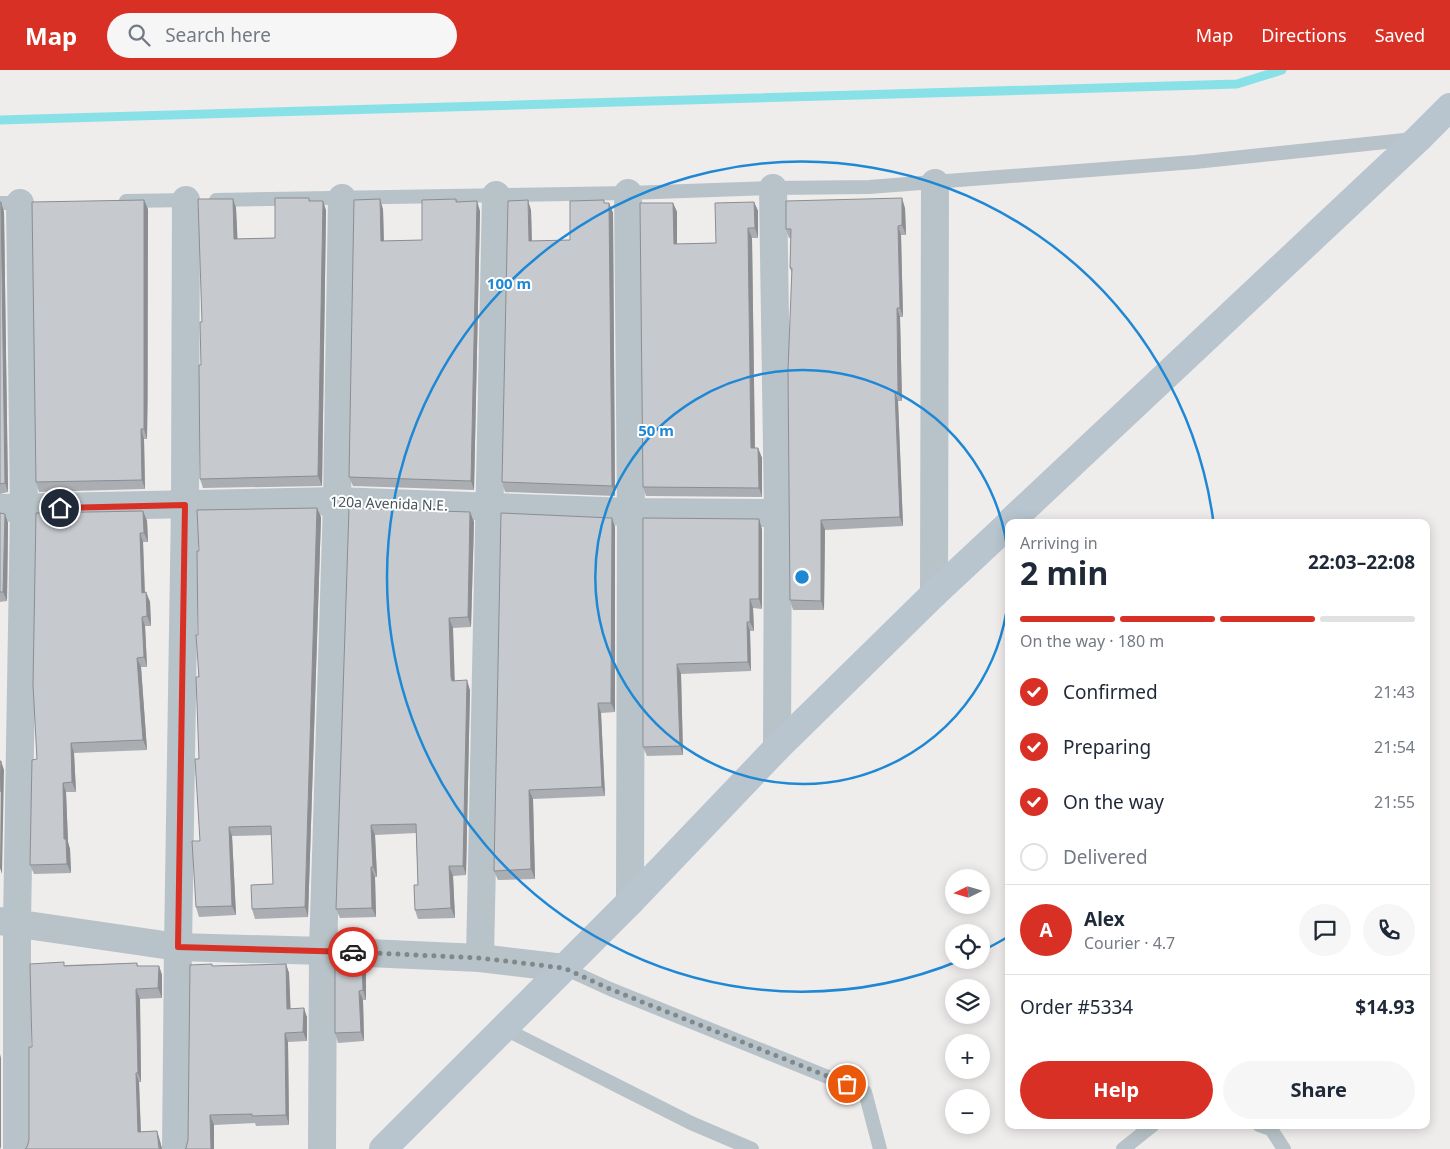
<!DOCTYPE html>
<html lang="en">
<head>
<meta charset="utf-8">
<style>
  :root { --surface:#fff; --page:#f6f6f7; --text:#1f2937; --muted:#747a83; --line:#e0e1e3; --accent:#d93025 }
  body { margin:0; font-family:"Noto Sans",sans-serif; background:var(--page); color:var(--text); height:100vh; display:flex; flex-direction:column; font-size:19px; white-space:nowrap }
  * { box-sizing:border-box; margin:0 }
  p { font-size:16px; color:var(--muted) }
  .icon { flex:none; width:28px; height:28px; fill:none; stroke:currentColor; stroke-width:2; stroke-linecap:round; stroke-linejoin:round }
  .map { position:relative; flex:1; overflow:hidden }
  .panel { position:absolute; left:1005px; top:449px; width:425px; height:610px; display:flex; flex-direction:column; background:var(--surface); border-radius:10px; box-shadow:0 2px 12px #0003 }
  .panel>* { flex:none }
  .needle { width:32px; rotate:265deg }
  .tools { position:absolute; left:945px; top:799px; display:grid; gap:10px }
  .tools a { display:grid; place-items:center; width:45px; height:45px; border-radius:50%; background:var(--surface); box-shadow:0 2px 12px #0003; font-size:25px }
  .pin { position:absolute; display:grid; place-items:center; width:42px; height:42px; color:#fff; margin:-21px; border:2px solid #fff; border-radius:50%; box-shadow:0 1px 5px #0007 }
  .courier { position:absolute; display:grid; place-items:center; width:50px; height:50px; margin:-25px; border:4px solid #d93025; border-radius:50%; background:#fff; color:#222; box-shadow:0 1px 6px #0007 }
  .head em { font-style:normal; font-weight:700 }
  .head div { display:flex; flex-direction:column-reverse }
  .head { display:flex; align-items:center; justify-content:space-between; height:85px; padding:0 15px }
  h1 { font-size:32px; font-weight:700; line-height:38px }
  .bar { display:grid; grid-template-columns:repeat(4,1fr); gap:8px 5px; align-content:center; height:60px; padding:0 15px }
  .bar i { height:6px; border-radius:4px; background:var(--line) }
  .bar .selected { background:var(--accent) }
  .bar p { grid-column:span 4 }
  .line { display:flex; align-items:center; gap:12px; padding:0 15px; border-top:1px solid var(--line) }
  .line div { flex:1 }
  .round { display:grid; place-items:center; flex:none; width:52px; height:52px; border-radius:26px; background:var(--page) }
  ol { padding:0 15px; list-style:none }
  li { display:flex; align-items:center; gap:15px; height:55px }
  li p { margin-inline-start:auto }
  li .icon { padding:5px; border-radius:50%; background:var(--accent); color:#fff; stroke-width:4 }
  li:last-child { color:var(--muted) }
  li i { width:28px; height:28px; border:2px solid var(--line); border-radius:50% }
  .button { display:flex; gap:10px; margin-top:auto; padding:10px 15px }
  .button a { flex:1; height:58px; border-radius:30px; background:var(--accent); color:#fff; font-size:20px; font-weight:700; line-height:58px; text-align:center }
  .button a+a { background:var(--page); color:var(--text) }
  header { display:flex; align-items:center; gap:30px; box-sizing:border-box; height:70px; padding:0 25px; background:var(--accent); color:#fff }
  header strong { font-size:24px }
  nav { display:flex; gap:28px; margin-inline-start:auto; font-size:18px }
  .search { width:350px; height:45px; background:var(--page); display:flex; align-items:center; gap:12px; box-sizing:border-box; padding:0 18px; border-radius:28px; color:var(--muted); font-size:19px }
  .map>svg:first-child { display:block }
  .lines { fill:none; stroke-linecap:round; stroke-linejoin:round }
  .stream { stroke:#89e1e8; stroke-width:9 }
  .lane { stroke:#b7c3c8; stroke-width:14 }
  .street { stroke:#b7c3c8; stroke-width:28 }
  .secondary { stroke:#b8c5ce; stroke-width:28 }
  .wall { fill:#aaaeb2 }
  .shaded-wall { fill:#8b8d91 }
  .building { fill:#c6cacf; stroke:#8b8d91 }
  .done { stroke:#80888c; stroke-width:5; stroke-dasharray:0 9 }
  .route { stroke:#d93025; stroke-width:6 }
  .ring { fill:none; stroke:#1f88d5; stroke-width:2.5 }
  .labels { text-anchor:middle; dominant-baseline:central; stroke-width:4; stroke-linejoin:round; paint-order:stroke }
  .street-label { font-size:14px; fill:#455258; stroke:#fff }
  .centre { fill:#1f88d5; stroke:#fff; stroke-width:2.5 }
  .ring-label { font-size:15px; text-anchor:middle; font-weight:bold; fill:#1f88d5; stroke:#fff; stroke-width:4; stroke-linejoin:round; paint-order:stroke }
</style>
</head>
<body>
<header>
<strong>Map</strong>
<div class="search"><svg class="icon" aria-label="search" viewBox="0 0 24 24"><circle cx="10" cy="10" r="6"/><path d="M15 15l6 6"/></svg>Search here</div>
<nav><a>Map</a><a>Directions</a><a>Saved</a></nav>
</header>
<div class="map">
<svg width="1450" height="1079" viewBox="0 0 1450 1079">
  <rect width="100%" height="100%" fill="#efecec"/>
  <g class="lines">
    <!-- stream -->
    <path class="stream" d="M 0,50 L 1237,14 L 1282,0"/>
    <!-- lane -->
    <g class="lane">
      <path d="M 216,130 L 628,123 L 773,118 L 869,117 L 1195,92 L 1414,69"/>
      <path d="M 126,131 L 189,130"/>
      <path d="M 0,133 L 24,133"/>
      <path d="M 564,898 L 610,919 L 865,1022 L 880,1079"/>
      <path d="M 503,958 L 691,1053 L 752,1079"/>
      <path d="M 1259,1055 L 1271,1059 L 1284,1079"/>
      <path d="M 1123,1079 L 1153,1055"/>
    </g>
    <!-- street -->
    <g class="street">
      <path d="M 773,118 L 778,443 L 777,678"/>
      <path d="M 628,123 L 631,442 L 630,832"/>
      <path d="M 0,438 L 337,431 L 631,442 L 778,443"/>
      <path d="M 934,524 L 935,113"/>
      <path d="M 0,851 L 178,877 L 323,881 L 480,888 L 564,898"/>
      <path d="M 480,888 L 496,125"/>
      <path d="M 17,1079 L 17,853 L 24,439 L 20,133"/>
      <path d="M 176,1079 L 178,877 L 185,435 L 186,130"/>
      <path d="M 322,1079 L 323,881 L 337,431 L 342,128"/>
    </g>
    <!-- secondary -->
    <g class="secondary">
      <path d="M 1010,452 L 1419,68 L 1450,37"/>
      <path d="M 383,1079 L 630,832 L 777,678 L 934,524 L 1009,454"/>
    </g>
  </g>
  <!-- wall -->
  <g class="wall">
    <path d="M 233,129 L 236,138 L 237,169 L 275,168 L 310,131 L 326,140 L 322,416 L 203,418 L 200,409 L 202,252 Z"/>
    <path d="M 456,129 L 458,132 L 480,141 L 474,420 L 353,416 L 349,407 L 383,139 L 384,171 L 422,170 Z"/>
    <path d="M 0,132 L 4,142 L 8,422 L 0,424 Z"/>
    <path d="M 754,132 L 758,141 L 758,168 L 752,168 L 755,378 L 758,378 L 762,388 L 762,427 L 646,426 L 643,417 L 673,133 L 677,142 L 677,174 L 716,173 Z"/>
    <path d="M 606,133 L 609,133 L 613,143 L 615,426 L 505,422 L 502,412 L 531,140 L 532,171 L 570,170 Z"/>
    <path d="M 905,138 L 906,165 L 901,165 L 903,247 L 900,247 L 902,331 L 898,331 L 903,456 L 825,460 L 824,540 L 793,540 L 790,530 L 792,204 L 790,198 L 791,168 L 789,168 L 786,159 Z"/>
    <path d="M 148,139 L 148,328 L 147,369 L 144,369 L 145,419 L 39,422 L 36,412 Z"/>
    <path d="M 143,441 L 147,451 L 148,472 L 143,472 L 145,522 L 146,522 L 150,532 L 151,556 L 145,556 L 147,597 L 141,597 L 147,680 L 74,683 L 76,722 L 66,722 L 68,772 L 70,779 L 71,803 L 34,804 L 30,795 L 37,689 Z"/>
    <path d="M 470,442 L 474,452 L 471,557 L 453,558 L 454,611 L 470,620 L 466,805 L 453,806 L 455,848 L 418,849 L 415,840 L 418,815 L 416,763 L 375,765 L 377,807 L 375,807 L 376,847 L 340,848 L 336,839 Z"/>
    <path d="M 0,443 L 8,453 L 7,531 L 0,532 Z"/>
    <path d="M 321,447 L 308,847 L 255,849 L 252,839 L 273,814 L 272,765 L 232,766 L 236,845 L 199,847 L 196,837 L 200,771 L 198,565 L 199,481 Z"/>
    <path d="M 612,448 L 615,457 L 615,642 L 601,643 L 605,726 L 533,729 L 535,809 L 498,810 L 494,801 Z"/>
    <path d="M 643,448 L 762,459 L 762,539 L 753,538 L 754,561 L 750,561 L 751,601 L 681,604 L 683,685 L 647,686 L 643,677 Z"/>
    <path d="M 137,893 L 138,896 L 159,896 L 162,905 L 162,928 L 140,929 L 141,1012 L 139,1012 L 141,1062 L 157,1061 L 160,1071 L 162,1079 L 25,1079 L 27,1077 L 29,1070 L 32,977 L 65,895 Z"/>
    <path d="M 286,894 L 289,903 L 290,939 L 307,947 L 307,971 L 288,972 L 289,1055 L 256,1056 L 255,1053 L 214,1055 L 214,1079 L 185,1079 L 186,1078 L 188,1070 L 213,896 Z"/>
    <path d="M 366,903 L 366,930 L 363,930 L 364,971 L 338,973 L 335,963 Z"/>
  </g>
  <!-- shaded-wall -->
  <g class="shaded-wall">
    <path d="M 902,128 L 905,138 L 906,165 L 902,155 Z"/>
    <path d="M 233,129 L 236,138 L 238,178 L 234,169 Z"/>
    <path d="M 380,129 L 383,139 L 384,181 L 381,171 Z"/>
    <path d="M 144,130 L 148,139 L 147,369 L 144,359 Z"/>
    <path d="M 528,130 L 531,140 L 532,181 L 529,171 Z"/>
    <path d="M 323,131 L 326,140 L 322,416 L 318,406 Z"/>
    <path d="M 477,131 L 480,141 L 474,420 L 471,411 Z"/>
    <path d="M 1,132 L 4,142 L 8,422 L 5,413 Z"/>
    <path d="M 754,132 L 758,141 L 758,168 L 755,158 Z"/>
    <path d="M 609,133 L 613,143 L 615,426 L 612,416 Z"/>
    <path d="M 673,133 L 677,142 L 677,184 L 674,174 Z"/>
    <path d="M 898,156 L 901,165 L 903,247 L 900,238 Z"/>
    <path d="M 748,158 L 752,168 L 755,388 L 751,378 Z"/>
    <path d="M 897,238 L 900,247 L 902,331 L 898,322 Z"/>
    <path d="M 895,322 L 898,331 L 903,456 L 900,447 Z"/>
    <path d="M 141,359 L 144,369 L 145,419 L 142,410 Z"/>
    <path d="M 758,378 L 762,388 L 762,427 L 759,418 Z"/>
    <path d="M 317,438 L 321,447 L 308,847 L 305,837 Z"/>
    <path d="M 143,441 L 147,451 L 148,472 L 144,463 Z"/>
    <path d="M 470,442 L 474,452 L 471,557 L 468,547 Z"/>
    <path d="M 5,444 L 8,453 L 7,531 L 3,522 Z"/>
    <path d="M 612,448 L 615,457 L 615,642 L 611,633 Z"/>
    <path d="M 759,449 L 762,459 L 762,539 L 759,529 Z"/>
    <path d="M 821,450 L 825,460 L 824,540 L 821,531 Z"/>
    <path d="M 140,463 L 143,472 L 145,532 L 142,523 Z"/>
    <path d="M 146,522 L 150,532 L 151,556 L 147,546 Z"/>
    <path d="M 750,529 L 753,538 L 754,561 L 750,552 Z"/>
    <path d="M 142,547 L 145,556 L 147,597 L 144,587 Z"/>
    <path d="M 449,548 L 453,558 L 455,617 L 451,607 Z"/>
    <path d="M 747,552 L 750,561 L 751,601 L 748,592 Z"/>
    <path d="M 137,588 L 141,597 L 147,680 L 143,670 Z"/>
    <path d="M 677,594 L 681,604 L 683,685 L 680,676 Z"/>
    <path d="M 467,610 L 470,620 L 466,805 L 463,796 Z"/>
    <path d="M 598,633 L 601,643 L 605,726 L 602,717 Z"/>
    <path d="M 71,673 L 74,683 L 76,722 L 72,712 Z"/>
    <path d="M 1,691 L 4,700 L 2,804 L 0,798 Z"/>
    <path d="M 63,713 L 66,722 L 68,772 L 70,779 L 71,803 L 67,794 L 64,769 Z"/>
    <path d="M 529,720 L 533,729 L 535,809 L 531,799 Z"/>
    <path d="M 371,755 L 375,765 L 377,807 L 373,797 Z"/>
    <path d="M 229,757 L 232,766 L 236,845 L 232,836 Z"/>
    <path d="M 449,796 L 453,806 L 455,848 L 451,838 Z"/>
    <path d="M 371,797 L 375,807 L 376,847 L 372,838 Z"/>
    <path d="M 286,894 L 289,903 L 291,948 L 287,939 Z"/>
    <path d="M 362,894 L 366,903 L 366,930 L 363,920 Z"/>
    <path d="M 159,896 L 162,905 L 162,928 L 158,918 Z"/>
    <path d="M 136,919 L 140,929 L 141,1012 L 138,1003 Z"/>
    <path d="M 359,921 L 363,930 L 364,971 L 361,962 Z"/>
    <path d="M 304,938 L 307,947 L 307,971 L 303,962 Z"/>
    <path d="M 285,963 L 288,972 L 289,1055 L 286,1045 Z"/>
    <path d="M 0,984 L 1,988 L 1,1079 L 0,1077 Z"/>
    <path d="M 136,1003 L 139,1012 L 141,1071 L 138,1062 Z"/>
    <path d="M 210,1045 L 214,1055 L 214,1079 L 211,1079 Z"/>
    <path d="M 157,1061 L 160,1071 L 162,1079 L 160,1079 Z"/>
  </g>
  <!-- building -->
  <g class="building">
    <path d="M 275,128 L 309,128 L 309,131 L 323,131 L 318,406 L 200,409 L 199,295 L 201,295 L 200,252 L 202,252 L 198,129 L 233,129 L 234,169 L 275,168 Z"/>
    <path d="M 902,128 L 902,155 L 898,156 L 900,238 L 897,238 L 898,322 L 895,322 L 900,447 L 821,450 L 821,531 L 790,530 L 788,300 L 792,198 L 790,198 L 791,159 L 786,159 L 786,131 Z"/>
    <path d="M 380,129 L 381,171 L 422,170 L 422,130 L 456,129 L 456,132 L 477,131 L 471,411 L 349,407 L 354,130 Z"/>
    <path d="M 144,130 L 144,359 L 141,359 L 142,410 L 36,412 L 32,132 Z"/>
    <path d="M 528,130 L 529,171 L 570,170 L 570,131 L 604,130 L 604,133 L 609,133 L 612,416 L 502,412 L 508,131 Z"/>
    <path d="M 0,132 L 1,132 L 5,413 L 0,414 Z"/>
    <path d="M 754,132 L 755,158 L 748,158 L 751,378 L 758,378 L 759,418 L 643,417 L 640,133 L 673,133 L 674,174 L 716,173 L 715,133 Z"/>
    <path d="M 317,438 L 305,837 L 252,839 L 251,815 L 273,814 L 271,756 L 229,757 L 232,836 L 196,837 L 192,771 L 200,771 L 195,689 L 199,689 L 196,607 L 199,607 L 196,565 L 198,565 L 197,481 L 199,481 L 197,440 Z"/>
    <path d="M 349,438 L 470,442 L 468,547 L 449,548 L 451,607 L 452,611 L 467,610 L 463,796 L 449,796 L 451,838 L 415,840 L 414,815 L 418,815 L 416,754 L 371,755 L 373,797 L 371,797 L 372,838 L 336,839 Z"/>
    <path d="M 143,441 L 144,463 L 140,463 L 142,523 L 146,522 L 147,546 L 142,547 L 144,587 L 137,588 L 143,670 L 71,673 L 72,712 L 63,713 L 64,769 L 66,769 L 67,794 L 30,795 L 32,690 L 37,689 L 33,615 L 36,443 Z"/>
    <path d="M 0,443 L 5,444 L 3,522 L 0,522 Z"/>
    <path d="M 501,443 L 612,448 L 611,633 L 598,633 L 602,717 L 529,720 L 531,799 L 494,801 Z"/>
    <path d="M 643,448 L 759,449 L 759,529 L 750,529 L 750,552 L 747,552 L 748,592 L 677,594 L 680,676 L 643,677 Z"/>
    <path d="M 0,691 L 1,691 L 0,722 Z"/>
    <path d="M 64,892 L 64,896 L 137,893 L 137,896 L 159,896 L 158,918 L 136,919 L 138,1003 L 136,1003 L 138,1062 L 157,1061 L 159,1078 L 161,1079 L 25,1079 L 27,1077 L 29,1070 L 29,977 L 32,977 L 30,894 Z"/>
    <path d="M 212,894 L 212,896 L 286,894 L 287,939 L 304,938 L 303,962 L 285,963 L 286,1045 L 252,1046 L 252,1044 L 210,1045 L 211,1079 L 185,1079 L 186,1078 L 188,1070 L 190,895 Z"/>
    <path d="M 362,894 L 363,920 L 359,921 L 361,962 L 335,963 L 335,895 Z"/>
  </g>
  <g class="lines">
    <!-- done -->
    <path class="done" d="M 353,882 L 480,888 L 564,898 L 610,919 L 847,1014"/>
    <!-- route -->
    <path class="route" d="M 60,438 L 185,435 L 178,877 L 353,882"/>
  </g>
  <!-- distance rings -->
  <g class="ring">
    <path d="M1009 518A207 207 0 1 1 1009 496"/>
    <path d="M1006 868A415 415 0 0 1 984 880M961 890A415 415 0 1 1 1213 449"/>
  </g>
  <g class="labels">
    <!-- street labels -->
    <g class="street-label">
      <text transform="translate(389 433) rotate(2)">120a Avenida N.E.</text>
    </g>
  </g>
  <circle cx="802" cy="507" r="8" class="centre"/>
  <g class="ring-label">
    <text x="509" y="219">100 m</text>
    <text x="656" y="366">50 m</text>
  </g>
</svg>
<div class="tools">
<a><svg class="needle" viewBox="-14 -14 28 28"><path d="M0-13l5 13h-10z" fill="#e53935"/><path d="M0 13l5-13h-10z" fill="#747a83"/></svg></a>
<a><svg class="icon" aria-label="locate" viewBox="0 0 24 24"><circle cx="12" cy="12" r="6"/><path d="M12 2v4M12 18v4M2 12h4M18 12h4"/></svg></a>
<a><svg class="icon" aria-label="layers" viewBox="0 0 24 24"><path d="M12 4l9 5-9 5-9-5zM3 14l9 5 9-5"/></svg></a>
<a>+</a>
<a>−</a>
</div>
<div class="pin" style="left:847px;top:1014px;background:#ea580c"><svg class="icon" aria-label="bag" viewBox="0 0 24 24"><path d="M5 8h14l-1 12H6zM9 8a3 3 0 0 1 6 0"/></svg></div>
<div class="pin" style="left:60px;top:438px;background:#1f2937"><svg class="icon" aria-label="home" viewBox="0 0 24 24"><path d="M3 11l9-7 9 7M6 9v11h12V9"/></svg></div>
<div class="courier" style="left:353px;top:882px"><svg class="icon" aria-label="car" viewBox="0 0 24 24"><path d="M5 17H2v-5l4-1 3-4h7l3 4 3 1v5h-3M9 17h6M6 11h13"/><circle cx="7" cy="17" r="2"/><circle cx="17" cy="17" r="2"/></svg></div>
<section class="panel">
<div class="head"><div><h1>2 min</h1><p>Arriving in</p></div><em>22:03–22:08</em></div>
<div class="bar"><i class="selected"></i><i class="selected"></i><i class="selected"></i><i></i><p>On the way · 180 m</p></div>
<ol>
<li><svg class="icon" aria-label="check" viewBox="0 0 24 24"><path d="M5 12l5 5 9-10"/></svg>Confirmed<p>21:43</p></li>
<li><svg class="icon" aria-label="check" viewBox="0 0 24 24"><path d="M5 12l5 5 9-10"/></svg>Preparing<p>21:54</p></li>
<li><svg class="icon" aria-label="check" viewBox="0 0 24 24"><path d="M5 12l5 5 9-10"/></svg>On the way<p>21:55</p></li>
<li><i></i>Delivered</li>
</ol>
<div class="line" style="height:90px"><b class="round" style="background:var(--accent);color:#fff">A</b><div><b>Alex</b><p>Courier · 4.7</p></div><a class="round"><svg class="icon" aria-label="chat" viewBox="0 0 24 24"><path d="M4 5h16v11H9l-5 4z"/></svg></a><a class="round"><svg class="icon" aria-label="phone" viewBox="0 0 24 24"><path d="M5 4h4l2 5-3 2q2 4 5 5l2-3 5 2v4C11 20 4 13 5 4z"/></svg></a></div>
<div class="line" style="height:65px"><div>Order #5334</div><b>$14.93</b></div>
<div class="button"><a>Help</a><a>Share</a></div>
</section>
</div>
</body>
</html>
